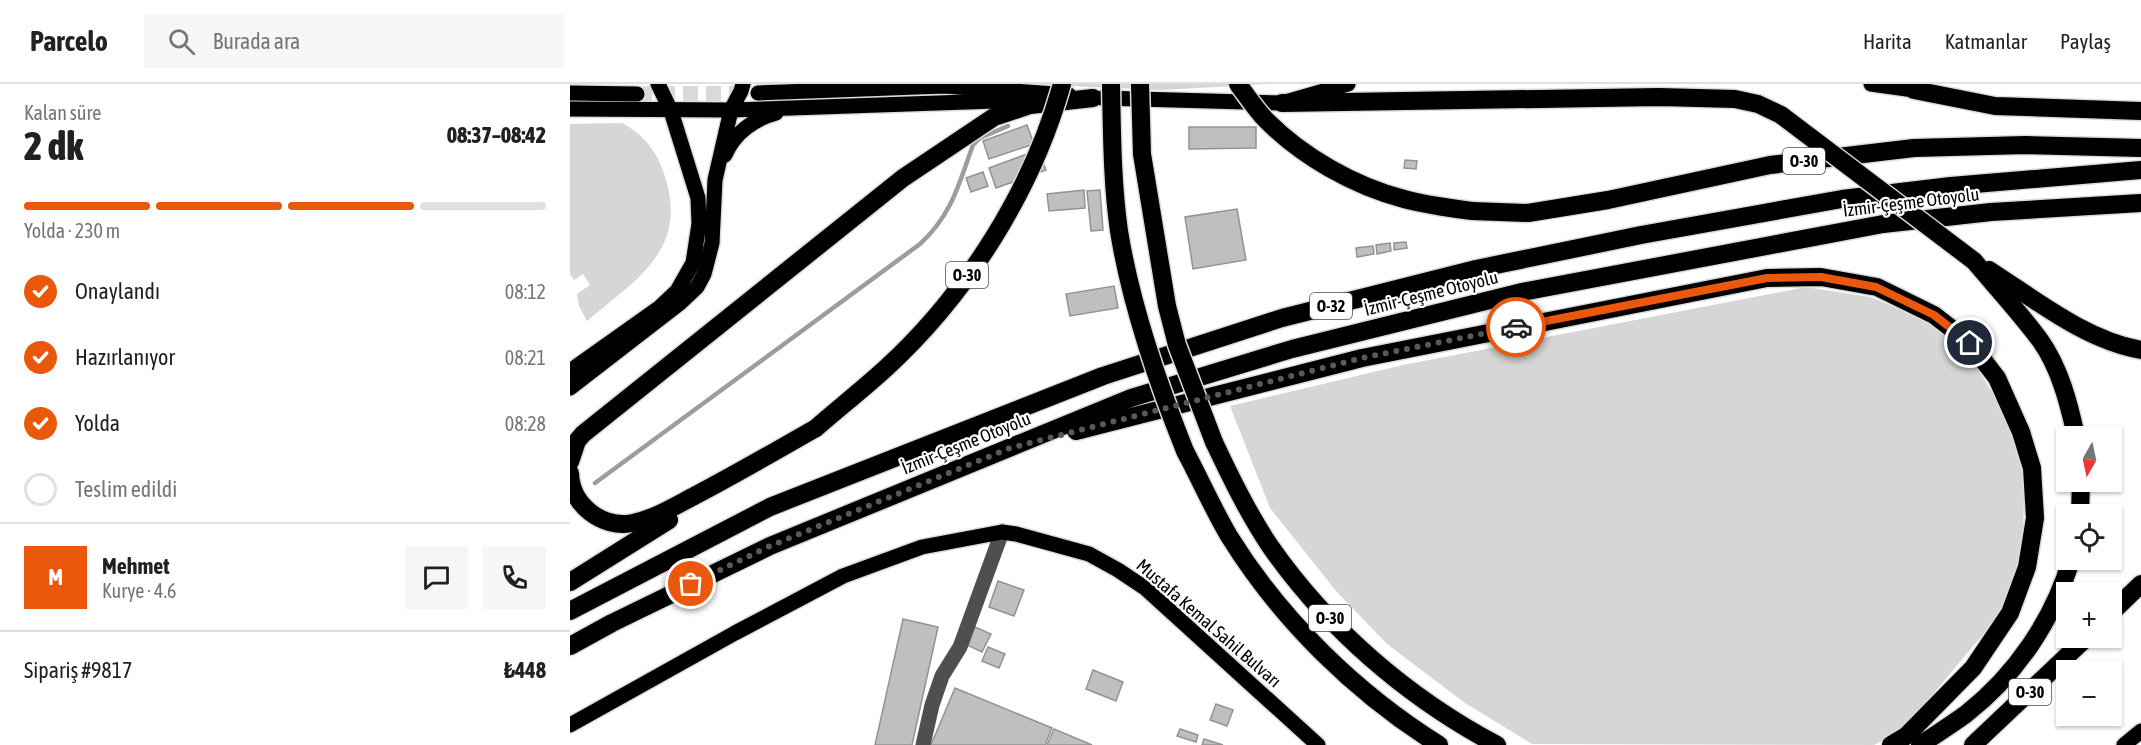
<!DOCTYPE html>
<html lang="tr">
<head>
<meta charset="utf-8">
<style>
  :root { --surface:#fff; --page:#f6f6f6; --text:#202124; --muted:#757577; --line:#e0e0e0; --accent:#ea580c }
  body { margin:0; font-family:"Asap Condensed",sans-serif; background:var(--page); color:var(--text); height:100vh; display:flex; flex-direction:column; font-size:22px; white-space:nowrap }
  * { box-sizing:border-box; margin:0 }
  p { font-size:20px; color:var(--muted) }
  .icon { flex:none; width:33px; height:33px; fill:none; stroke:currentColor; stroke-width:2; stroke-linecap:round; stroke-linejoin:round }
  .map { position:relative; flex:1; overflow:hidden }
  .side { display:flex; flex-direction:column; background:var(--surface); width:570px }
  .side>* { flex:none }
  .needle { width:39px; rotate:189deg }
  .fabs { position:absolute; left:1486px; top:342px; display:grid; gap:12px }
  .fabs a { display:grid; place-items:center; width:66px; height:66px; border-radius:0px; background:var(--surface); box-shadow:0 2px 4px #0004; font-size:30px }
  .pin { position:absolute; display:grid; place-items:center; width:51px; height:51px; color:#fff; margin:-26px; border:3px solid #fff; border-radius:50%; box-shadow:0 2px 6px #0007 }
  .courier { position:absolute; display:grid; place-items:center; width:60px; height:60px; margin:-30px; border:4px solid #ea580c; border-radius:50%; background:#fff; color:#222; box-shadow:0 2px 8px #0007 }
  .headline em { font-style:normal; font-weight:800 }
  .headline div { display:flex; flex-direction:column-reverse }
  .headline { display:flex; align-items:center; justify-content:space-between; height:102px; padding:0 24px }
  h1 { font-size:39px; font-weight:800; line-height:45px }
  .bar { display:grid; grid-template-columns:repeat(4,1fr); gap:9px 6px; align-content:center; height:72px; padding:0 24px }
  .bar i { height:8px; border-radius:4px; background:var(--line) }
  .bar .selected { background:var(--accent) }
  .bar p { grid-column:span 4 }
  .line { display:flex; align-items:center; gap:15px; padding:0 24px; border-top:2px solid var(--line) }
  .line div { flex:1 }
  .round { display:grid; place-items:center; flex:none; width:63px; height:63px; border-radius:0px; background:var(--page) }
  ol { padding:0 24px; list-style:none }
  li { display:flex; align-items:center; gap:18px; height:66px }
  li p { margin-inline-start:auto }
  li .icon { padding:6px; border-radius:50%; background:var(--accent); color:#fff; stroke-width:4 }
  li:last-child { color:var(--muted) }
  li i { width:33px; height:33px; border:3px solid var(--line); border-radius:50% }
  header { display:flex; align-items:center; gap:36px; box-sizing:border-box; height:84px; padding:0 30px; background:var(--surface); border-bottom:2px solid var(--line) }
  header strong { font-size:28px }
  nav { display:flex; gap:33px; margin-inline-start:auto; font-size:21px }
  .search { width:420px; height:54px; background:var(--page); display:flex; align-items:center; gap:15px; box-sizing:border-box; padding:0 21px; border-radius:0px; color:var(--muted); font-size:22px }
  main { display:flex; flex:1; min-height:0 }
  .map>svg:first-child { display:block }
  .green { fill:#d6d6d6 }
  .lines { fill:none; stroke-linecap:round; stroke-linejoin:round }
  .stream { stroke:#9d9d9d; stroke-width:4.5 }
  .building { fill:#bfbfbf; stroke:#939393; stroke-width:1.5 }
  .major-tunnel { stroke:#d9d9d9; stroke-width:15; stroke-dasharray:15 8; stroke-linecap:butt }
  .major-casing { stroke:#dbdbdb; stroke-width:18 }
  .highway-casing { stroke:#dbdbdb; stroke-width:21 }
  .minor { stroke:#4f4f4f; stroke-width:15 }
  .major { stroke:#000; stroke-width:15 }
  .highway { stroke:#000; stroke-width:18 }
  .highway-bridge-casing { stroke:#dbdbdb; stroke-width:21; stroke-linecap:butt }
  .highway-bridge { stroke:#000; stroke-width:18 }
  .done { stroke:#595959; stroke-width:6; stroke-dasharray:0 10.8 }
  .route { stroke:#ea580c; stroke-width:8 }
  .labels { text-anchor:middle; dominant-baseline:central; stroke-width:4.5; stroke-linejoin:round; paint-order:stroke }
  .shield { fill:#fff; stroke:#4c4c4c; stroke-width:1.5 }
  .shield-label { font-size:16px; font-weight:bold; fill:#000 }
  .street-label { font-size:18px; fill:#000; stroke:#fff }
</style>
</head>
<body>
<header>
<strong>Parcelo</strong>
<div class="search"><svg class="icon" aria-label="search" viewBox="0 0 24 24"><circle cx="10" cy="10" r="6"/><path d="M15 15l6 6"/></svg>Burada ara</div>
<nav><a>Harita</a><a>Katmanlar</a><a>Paylaş</a></nav>
</header>
<main>
<section class="side">
<div class="headline"><div><h1>2 dk</h1><p>Kalan süre</p></div><em>08:37–08:42</em></div>
<div class="bar"><i class="selected"></i><i class="selected"></i><i class="selected"></i><i></i><p>Yolda · 230 m</p></div>
<ol>
<li><svg class="icon" aria-label="check" viewBox="0 0 24 24"><path d="M5 12l5 5 9-10"/></svg>Onaylandı<p>08:12</p></li>
<li><svg class="icon" aria-label="check" viewBox="0 0 24 24"><path d="M5 12l5 5 9-10"/></svg>Hazırlanıyor<p>08:21</p></li>
<li><svg class="icon" aria-label="check" viewBox="0 0 24 24"><path d="M5 12l5 5 9-10"/></svg>Yolda<p>08:28</p></li>
<li><i></i>Teslim edildi</li>
</ol>
<div class="line" style="height:108px"><b class="round" style="background:var(--accent);color:#fff">M</b><div><b>Mehmet</b><p>Kurye · 4.6</p></div><a class="round"><svg class="icon" aria-label="chat" viewBox="0 0 24 24"><path d="M4 5h16v11H9l-5 4z"/></svg></a><a class="round"><svg class="icon" aria-label="phone" viewBox="0 0 24 24"><path d="M5 4h4l2 5-3 2q2 4 5 5l2-3 5 2v4C11 20 4 13 5 4z"/></svg></a></div>
<div class="line" style="height:78px"><div>Sipariş #9817</div><b>₺448</b></div>
</section>
<div class="map">
<svg width="1571" height="661" viewBox="0 0 1571 661">
  <rect width="100%" height="100%" fill="#fff"/>
  <!-- green -->
  <g class="green">
    <path d="M 453,0 L 697,0 L 593,6 Z"/>
    <path d="M 52,39 C 76,52 89,70 96,96 C 117,168 65,196 17,237 L 9,222 L 7,210 L 20,201 L 13,190 L 4,196 L 0,190 L 0,40 Z"/>
    <path d="M 1236,203 L 1300,213 L 1344,231 L 1393,262 L 1435,329 L 1455,385 L 1452,481 L 1425,536 L 1332,647 L 1304,661 L 962,660 L 895,619 L 817,560 L 766,507 L 700,424 L 660,322 L 833,281 Z"/>
  </g>
  <g class="lines">
    <!-- stream -->
    <path class="stream" d="M 25,399 L 350,160 C 382,131 389,99 403,61 L 410,54 L 438,42"/>
  </g>
  <!-- building -->
  <g class="building">
    <path d="M 457,41 L 464,60 L 419,75 L 413,57 Z"/>
    <path d="M 619,43 L 686,43 L 686,64 L 619,65 Z"/>
    <path d="M 468,66 L 476,86 L 426,104 L 419,84 Z"/>
    <path d="M 835,76 L 847,77 L 846,85 L 834,84 Z"/>
    <path d="M 413,88 L 418,102 L 401,108 L 396,94 Z"/>
    <path d="M 514,106 L 515,124 L 479,127 L 477,110 Z"/>
    <path d="M 530,106 L 533,146 L 521,147 L 517,107 Z"/>
    <path d="M 667,125 L 676,176 L 623,185 L 615,133 Z"/>
    <path d="M 836,158 L 837,164 L 824,166 L 824,159 Z"/>
    <path d="M 820,159 L 821,167 L 807,170 L 806,161 Z"/>
    <path d="M 803,162 L 804,170 L 787,173 L 786,164 Z"/>
    <path d="M 544,202 L 548,224 L 500,232 L 496,210 Z"/>
    <path d="M 428,497 L 454,506 L 444,532 L 419,523 Z"/>
    <path d="M 333,535 L 368,543 L 342,661 L 305,661 Z"/>
    <path d="M 405,543 L 421,550 L 412,568 L 397,561 Z"/>
    <path d="M 418,563 L 435,570 L 429,584 L 412,577 Z"/>
    <path d="M 523,586 L 553,598 L 546,617 L 516,605 Z"/>
    <path d="M 385,604 L 482,644 L 475,661 L 361,661 Z"/>
    <path d="M 646,620 L 663,626 L 657,642 L 640,636 Z"/>
    <path d="M 484,645 L 522,661 L 477,661 Z"/>
    <path d="M 610,645 L 628,651 L 626,658 L 607,652 Z"/>
    <path d="M 634,655 L 653,661 L 632,661 Z"/>
  </g>
  <g class="lines">
    <!-- major-tunnel -->
    <path class="major-tunnel" d="M 67,10 L 181,9"/>
    <!-- major casing -->
    <g class="major-casing">
      <g id="major">
        <path d="M 1301,0 L 1344,6"/>
        <path d="M 0,9 L 67,10"/>
        <path d="M 188,9 L 374,2 L 499,11"/>
        <path d="M 532,14 L 712,19 L 778,0"/>
        <path d="M 0,25 L 161,26 L 459,16"/>
        <path d="M 155,71 C 164,49 184,35 206,29"/>
        <path d="M 0,287 L 90,223 L 107,207 L 123,179 L 129,140 L 128,114 L 101,27 L 88,0"/>
        <path d="M 0,304 L 110,219 L 127,203 L 134,190 L 142,159 L 145,96 L 161,26 L 171,7 L 173,0"/>
        <path d="M 0,641 L 165,549 L 273,492 L 352,463 L 432,448 L 446,450 L 519,470 L 548,486 L 575,504 L 748,661"/>
        <path d="M 1554,661 L 1571,647"/>
      </g>
    </g>
    <!-- highway casing -->
    <g class="highway-casing">
      <g id="highway">
        <path d="M 1344,6 L 1425,22 L 1571,27"/>
        <path d="M 712,19 L 1089,13 L 1165,15 L 1188,20 L 1211,31"/>
        <path d="M 902,127 L 958,129 L 1038,116 L 1200,81 L 1344,64 L 1456,61 L 1571,64"/>
        <path d="M 1404,177 C 1426,203 1450,229 1470,256 C 1490,284 1499,320 1506,352"/>
        <path d="M 1419,186 C 1466,216 1515,256 1571,266"/>
        <path d="M 506,347 L 792,274 L 1197,194 L 1251,193 L 1307,203 L 1364,231 L 1400,259 L 1427,294 L 1451,348 L 1462,384 L 1465,434 L 1457,483 L 1440,529 L 1403,584 L 1336,652 L 1321,661"/>
        <path d="M 644,358 C 661,394 678,429 700,462 C 758,545 838,614 927,661"/>
        <path d="M 615,367 C 630,395 643,425 659,452 C 711,536 786,609 869,661"/>
        <path d="M 0,378 L 7,357 L 13,350 L 333,94 L 424,33 L 460,21 L 523,14"/>
        <path d="M 0,389 C 1,421 32,445 63,439 C 86,434 105,422 126,411 C 166,390 206,367 246,344"/>
        <path d="M 1510,430 L 1511,398"/>
        <path d="M 0,498 L 99,436"/>
        <path d="M 0,527 L 200,423 L 533,292 L 712,234 L 906,185 L 1071,151 L 1272,115 L 1381,102 L 1571,86"/>
        <path d="M 1542,528 L 1571,500"/>
        <path d="M 0,562 L 42,539 L 200,462 L 561,314 L 722,265 L 952,208 L 1313,140 L 1421,128 L 1571,119"/>
        <path d="M 1350,661 C 1365,651 1381,641 1396,630 C 1446,591 1483,536 1501,476"/>
        <path d="M 1403,661 L 1516,554"/>
      </g>
    </g>
    <!-- minor -->
    <path class="minor" d="M 353,661 L 362,621 L 372,592 L 390,563 L 432,448"/>
    <!-- major -->
    <use href="#major" class="major"/>
    <!-- highway -->
    <use href="#highway" class="highway"/>
    <!-- highway-bridge casing -->
    <g class="highway-bridge-casing">
      <g id="highway-bridge">
        <path d="M 541,0 C 542,49 542,98 549,147 C 561,222 587,297 615,367"/>
        <path d="M 570,0 L 572,70 L 597,222 L 607,261 L 644,358"/>
        <path d="M 668,0 C 677,12 686,26 696,36 C 733,73 784,102 834,115 C 856,121 879,124 902,127"/>
        <path d="M 1211,31 L 1404,177"/>
        <path d="M 246,344 C 269,324 293,305 315,285 C 397,210 462,107 492,0"/>
      </g>
    </g>
    <!-- highway-bridge -->
    <use href="#highway-bridge" class="highway-bridge"/>
  </g>
  <g class="lines">
    <!-- done -->
    <path class="done" d="M 121,500 L 200,462 L 440,364 L 792,274 L 946,243"/>
    <!-- route -->
    <path class="route" d="M 946,243 L 1197,194 L 1251,193 L 1306,203 L 1364,231 L 1400,259"/>
  </g>
  <g class="labels">
    <!-- shield labels -->
    <g class="shield">
      <rect x="1213" y="64" width="42" height="26" rx="4.5"/>
      <rect x="376" y="178" width="42" height="26" rx="4.5"/>
      <rect x="740" y="209" width="42" height="26" rx="4.5"/>
      <rect x="739" y="521" width="42" height="26" rx="4.5"/>
      <rect x="1439" y="595" width="42" height="26" rx="4.5"/>
    </g>
    <g class="shield-label">
      <text x="1234" y="77">O-30</text>
      <text x="397" y="191">O-30</text>
      <text x="761" y="222">O-32</text>
      <text x="760" y="534">O-30</text>
      <text x="1460" y="608">O-30</text>
    </g>
    <!-- street labels -->
    <g class="street-label">
      <text transform="translate(1341 118) rotate(-7)">İzmir-Çeşme Otoyolu</text>
      <text transform="translate(861 209) rotate(-14)">İzmir-Çeşme Otoyolu</text>
      <text transform="translate(396 359) rotate(-22)">İzmir-Çeşme Otoyolu</text>
      <text transform="translate(639 539) rotate(41)">Mustafa Kemal Sahil Bulvarı</text>
    </g>
  </g>
</svg>
<div class="fabs">
<a><svg class="needle" viewBox="-14 -14 28 28"><path d="M0-13l5 13h-10z" fill="#e53935"/><path d="M0 13l5-13h-10z" fill="#757577"/></svg></a>
<a><svg class="icon" aria-label="locate" viewBox="0 0 24 24"><circle cx="12" cy="12" r="6"/><path d="M12 2v4M12 18v4M2 12h4M18 12h4"/></svg></a>
<a>+</a>
<a>−</a>
</div>
<div class="pin" style="left:121px;top:500px;background:#ea580c"><svg class="icon" aria-label="bag" viewBox="0 0 24 24"><path d="M5 8h14l-1 12H6zM9 8a3 3 0 0 1 6 0"/></svg></div>
<div class="pin" style="left:1400px;top:259px;background:#1f2937"><svg class="icon" aria-label="home" viewBox="0 0 24 24"><path d="M3 11l9-7 9 7M6 9v11h12V9"/></svg></div>
<div class="courier" style="left:946px;top:243px"><svg class="icon" aria-label="car" viewBox="0 0 24 24"><path d="M5 17H2v-5l4-1 3-4h7l3 4 3 1v5h-3M9 17h6M6 11h13"/><circle cx="7" cy="17" r="2"/><circle cx="17" cy="17" r="2"/></svg></div>
</div>
</main>
</body>
</html>
